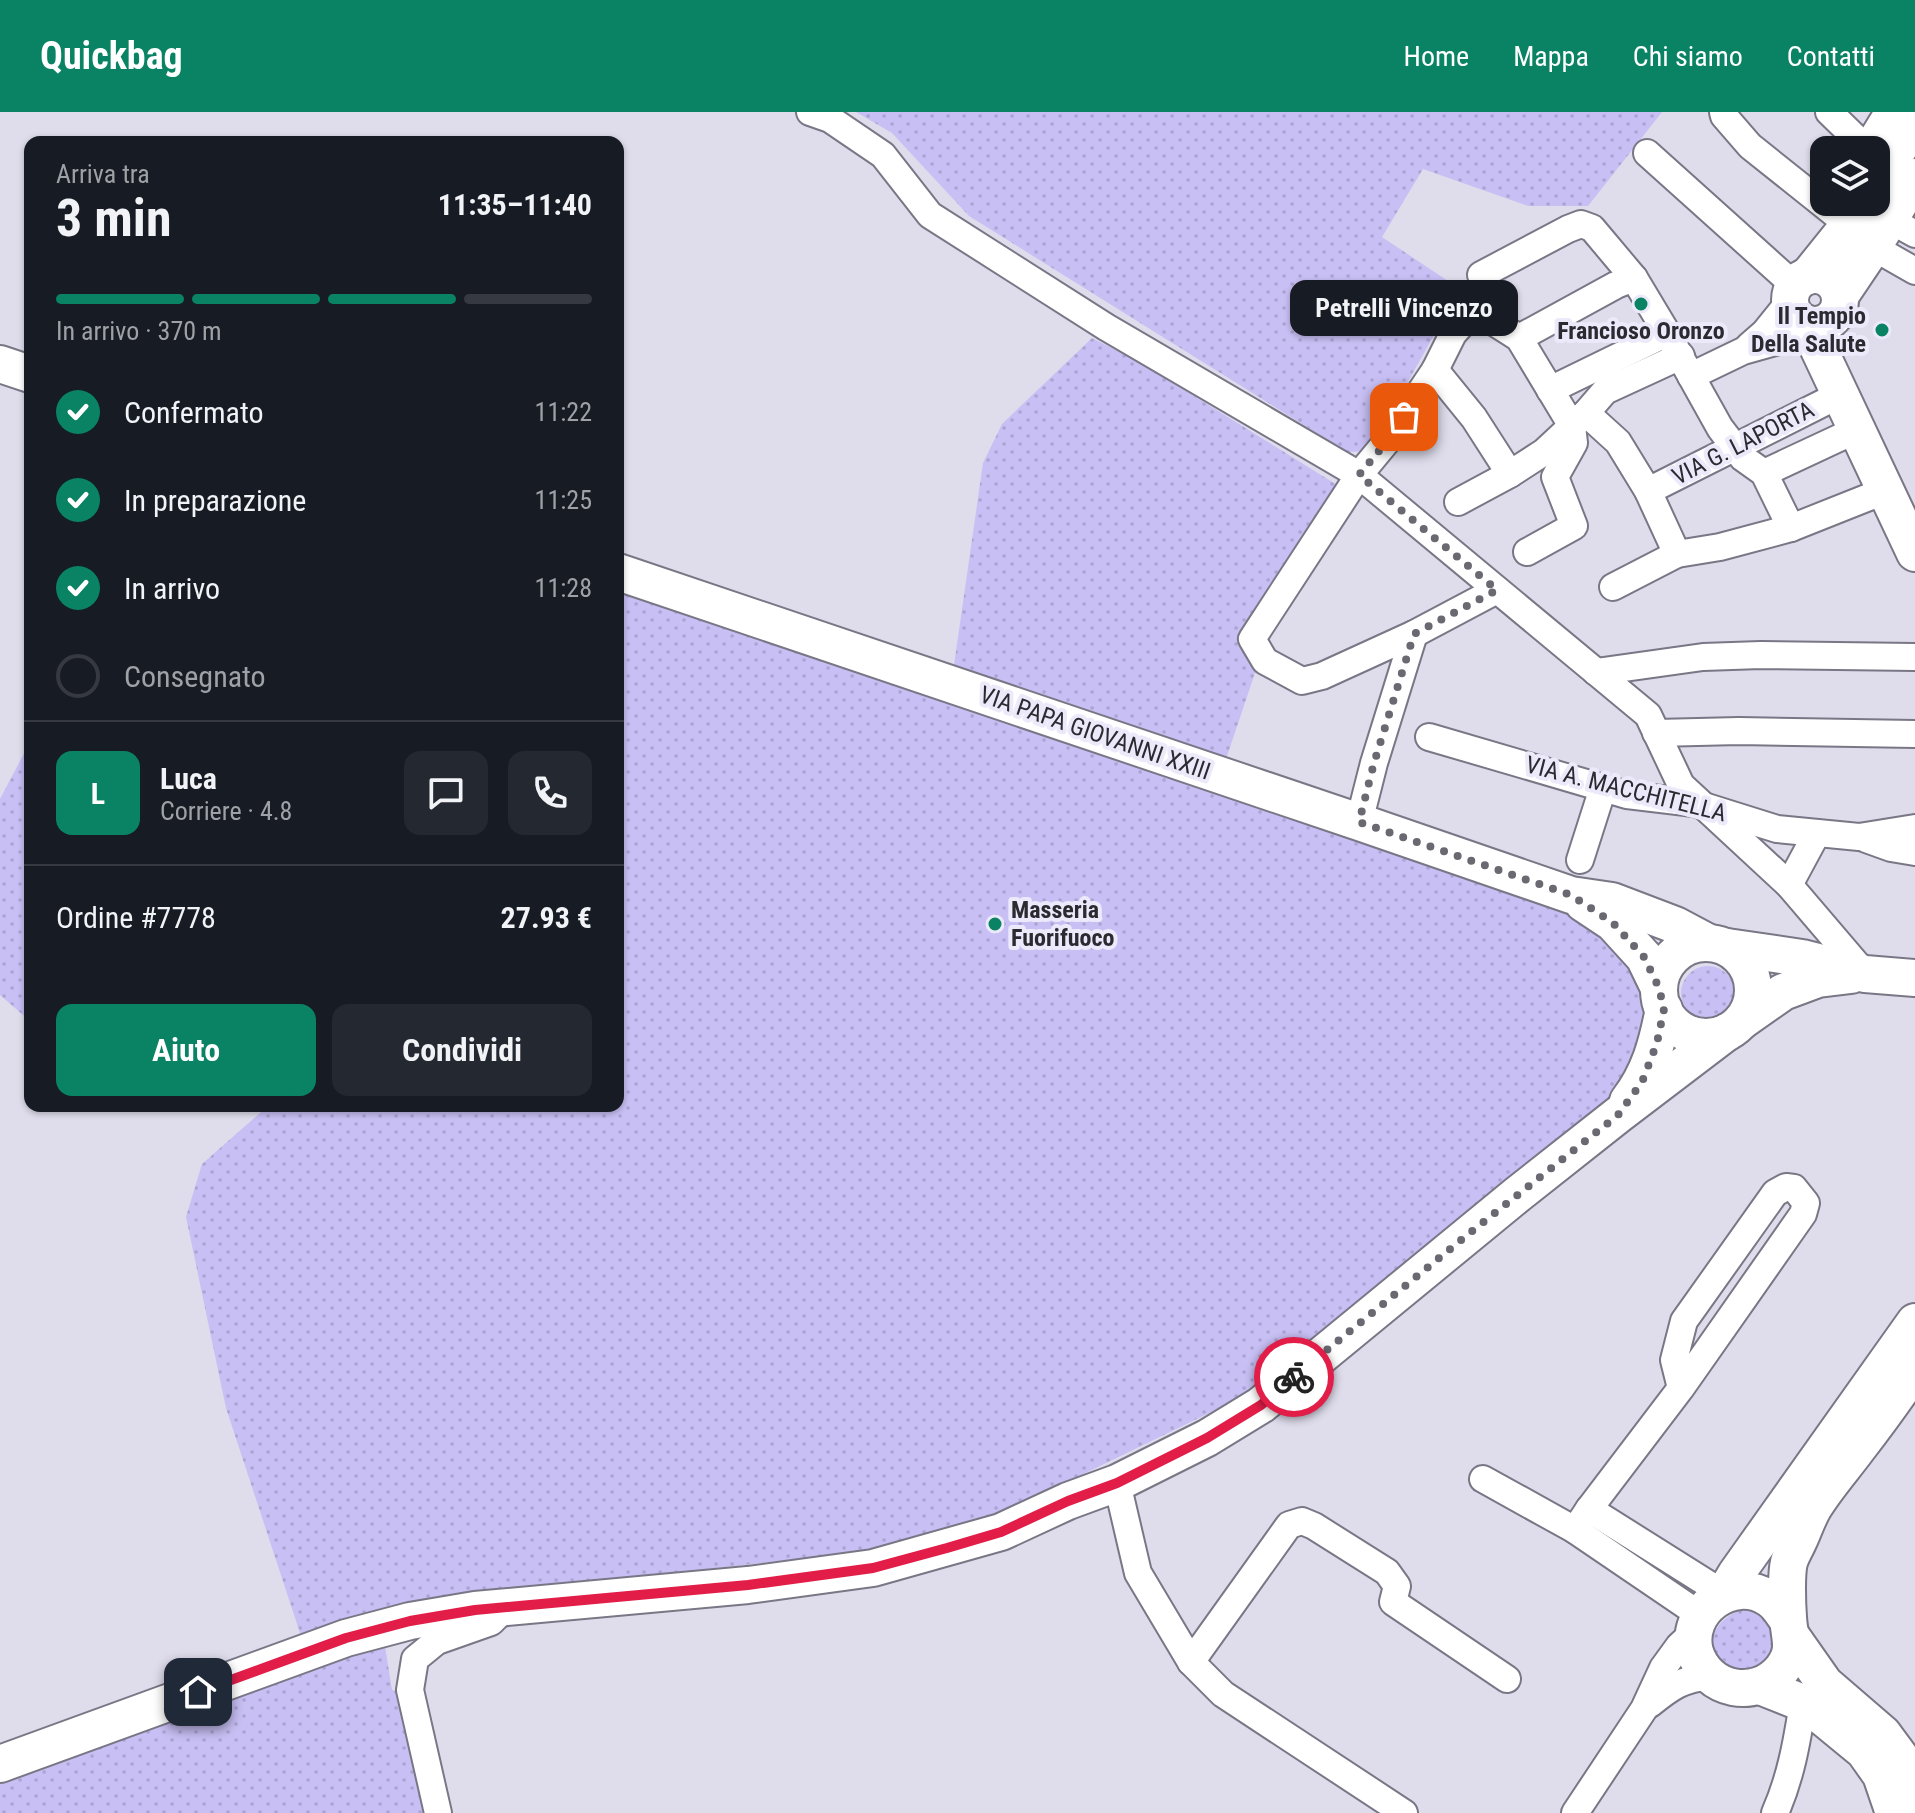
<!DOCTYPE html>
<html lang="it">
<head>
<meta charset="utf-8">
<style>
  :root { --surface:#171b24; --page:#242831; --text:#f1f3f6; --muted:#9ea1a6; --line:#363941; --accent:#098364 }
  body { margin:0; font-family:"Roboto Condensed",sans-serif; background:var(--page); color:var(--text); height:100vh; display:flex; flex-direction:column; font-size:30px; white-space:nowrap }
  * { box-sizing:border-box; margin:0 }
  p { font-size:26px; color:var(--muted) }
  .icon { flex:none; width:44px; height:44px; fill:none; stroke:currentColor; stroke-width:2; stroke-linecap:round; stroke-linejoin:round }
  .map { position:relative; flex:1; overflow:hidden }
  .details { position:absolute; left:24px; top:24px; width:600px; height:976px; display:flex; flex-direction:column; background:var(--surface); border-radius:16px; box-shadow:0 2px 6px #0004 }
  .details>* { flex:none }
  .controls { position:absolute; left:1810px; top:24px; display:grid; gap:16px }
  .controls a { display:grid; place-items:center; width:80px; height:80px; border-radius:16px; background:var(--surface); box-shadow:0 2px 6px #0004; font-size:40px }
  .pin { position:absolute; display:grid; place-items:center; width:68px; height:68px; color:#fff; margin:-34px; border-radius:16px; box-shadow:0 4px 12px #0006 }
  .courier { position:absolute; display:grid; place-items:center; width:80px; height:80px; margin:-40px; border:6px solid #e11d48; border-radius:50%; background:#fff; color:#222; box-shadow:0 2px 10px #0007 }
  .bubble { position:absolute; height:56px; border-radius:16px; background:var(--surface); box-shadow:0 2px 6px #0004; font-size:26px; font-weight:700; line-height:56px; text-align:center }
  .overview em { font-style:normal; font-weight:700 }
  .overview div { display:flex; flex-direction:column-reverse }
  .overview { display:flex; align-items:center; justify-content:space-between; height:136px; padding:0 32px }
  h1 { font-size:52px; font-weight:700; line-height:60px }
  .bar { display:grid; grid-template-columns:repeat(4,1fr); gap:12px 8px; align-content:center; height:96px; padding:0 32px }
  .bar i { height:10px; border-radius:6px; background:var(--line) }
  .bar .on { background:var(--accent) }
  .bar p { grid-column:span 4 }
  .line { display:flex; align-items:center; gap:20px; padding:0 32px; border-top:2px solid var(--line) }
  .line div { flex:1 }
  .round { display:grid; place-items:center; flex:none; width:84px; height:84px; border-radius:16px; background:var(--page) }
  ol { padding:0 32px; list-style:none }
  li { display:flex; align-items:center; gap:24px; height:88px }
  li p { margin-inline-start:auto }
  li .icon { padding:8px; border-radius:50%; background:var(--accent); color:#fff; stroke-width:4 }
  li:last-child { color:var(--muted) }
  li i { width:44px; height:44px; border:4px solid var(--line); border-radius:50% }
  .button { display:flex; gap:16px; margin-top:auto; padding:16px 32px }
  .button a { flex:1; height:92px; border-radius:16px; background:var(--accent); color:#fff; font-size:32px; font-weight:700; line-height:92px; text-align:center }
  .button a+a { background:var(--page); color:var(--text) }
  header { display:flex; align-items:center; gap:48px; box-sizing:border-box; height:112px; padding:0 40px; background:var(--accent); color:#fff }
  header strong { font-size:38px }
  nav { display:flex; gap:44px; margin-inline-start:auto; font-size:28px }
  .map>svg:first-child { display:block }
  .grass { fill:url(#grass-dots) }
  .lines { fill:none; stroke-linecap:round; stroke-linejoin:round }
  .minor-casing { stroke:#797785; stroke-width:30 }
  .secondary-casing { stroke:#797785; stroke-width:40 }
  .minor { stroke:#fff; stroke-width:26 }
  .secondary { stroke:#fff; stroke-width:36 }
  .done { stroke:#6a6972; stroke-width:8; stroke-dasharray:0 14.4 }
  .route { stroke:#e11d48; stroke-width:10 }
  .poi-dot { fill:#098364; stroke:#eceafa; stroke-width:3 }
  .labels { text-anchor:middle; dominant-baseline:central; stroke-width:8; stroke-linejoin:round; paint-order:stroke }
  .poi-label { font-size:24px; font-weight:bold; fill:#2b2a30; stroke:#eceafa; text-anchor:end }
  .street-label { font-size:24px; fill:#2b2a30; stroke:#eceafa }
</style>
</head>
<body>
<header>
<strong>Quickbag</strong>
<nav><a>Home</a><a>Mappa</a><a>Chi siamo</a><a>Contatti</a></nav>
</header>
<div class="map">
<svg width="1915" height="1701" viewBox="0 0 1915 1701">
  <defs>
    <pattern id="grass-dots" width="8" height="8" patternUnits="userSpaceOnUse" patternTransform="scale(2)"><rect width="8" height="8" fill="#c8bff4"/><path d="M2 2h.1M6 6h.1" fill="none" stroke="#aca4d2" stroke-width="1.8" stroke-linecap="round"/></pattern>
  </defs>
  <rect width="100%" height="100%" fill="#dfddec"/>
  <!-- grass -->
  <g class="grass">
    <path d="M 856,0 L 1662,0 L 1588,94 L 1528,94 L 1423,57 L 1382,125 L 1460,177 L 1369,339 L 1347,340 L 969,104 L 892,21 Z"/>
    <path d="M 1092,226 L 1141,251 L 1342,376 L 1246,531 L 1255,561 L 1225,650 L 953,560 L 983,351 L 1002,312 Z"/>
    <path d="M 618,468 L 1403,737 L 1569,802 L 1613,826 L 1644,871 L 1649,896 L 1648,934 L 1606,1000 L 1441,1126 L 1236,1288 L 1005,1400 L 860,1440 L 427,1488 L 302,1527 L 226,1296 L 186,1105 L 202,1052 L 268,994 L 618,994 Z"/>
    <path d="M 30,630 L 30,909 L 0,883 L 0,687 Z"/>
    <circle cx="1708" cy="881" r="27"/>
    <path d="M 1739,1499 C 1755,1498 1771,1504 1774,1523 C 1775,1525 1777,1534 1776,1536 C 1775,1542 1769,1549 1767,1554 L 1735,1561 C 1730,1558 1724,1554 1720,1550 C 1702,1531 1718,1506 1739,1499 Z"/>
    <path d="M 384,1528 L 392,1578 L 403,1580 L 431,1701 L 0,1701 L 0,1667 Z"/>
  </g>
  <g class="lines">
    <!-- minor casing -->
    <g class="minor-casing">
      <g id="minor">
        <path d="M 810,0 L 830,7 L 883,43 L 930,103 L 1106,215 L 1359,363 L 1648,603 L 1681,673 L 1789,773 L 1865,862"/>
        <path d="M 1723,0 L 1724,4 L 1750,34 L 1849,113"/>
        <path d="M 1829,0 L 1866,36 L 1865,38"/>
        <path d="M 1866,36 L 1888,0"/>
        <path d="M 1647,41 L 1795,174"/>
        <path d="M 1890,108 L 1915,122"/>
        <path d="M 1873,135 L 1915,159"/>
        <path d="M 1481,163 L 1568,117 L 1581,112 L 1592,116 L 1634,166 L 1667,221 L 1720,316 L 1743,346 L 1764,361 L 1791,416"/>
        <path d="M 1519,226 L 1616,173 L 1634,166"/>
        <path d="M 1749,234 L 1765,220 L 1790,189"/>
        <path d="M 1435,258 L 1453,222 L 1468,205 L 1486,205 L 1519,226 L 1572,314 L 1574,331 L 1555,365 L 1574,414 L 1527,440"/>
        <path d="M 1691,264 L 1743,239 L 1775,230 L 1807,212"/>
        <path d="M 1550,278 L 1667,221"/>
        <path d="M 1586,301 L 1618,330 L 1648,379 L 1677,442"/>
        <path d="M 1764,361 L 1856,318"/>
        <path d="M 1648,379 L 1839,283"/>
        <path d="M 1458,390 L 1510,362 L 1544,340 L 1586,301 L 1605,279 L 1681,244"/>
        <path d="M 1613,475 L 1677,442 L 1720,435 L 1791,416 L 1869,385 L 1886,380"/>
        <path d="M 1497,478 L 1414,522 L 1322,564 L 1302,569 L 1265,549 L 1252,527 L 1359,363 L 1388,328 L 1435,258 L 1474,306 L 1510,362"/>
        <path d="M 1596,560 L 1703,545 L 1761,543 L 1915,545"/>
        <path d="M 1656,621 L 1739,619 L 1915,622"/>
        <path d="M 1429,625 L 1627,683 L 1694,691 L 1777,717 L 1859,725 L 1915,716"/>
        <path d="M 1359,710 L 1374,651 L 1414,522"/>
        <path d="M 1866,727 L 1891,736 L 1915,740"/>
        <path d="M 1580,748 L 1603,676"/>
        <path d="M 1789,773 L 1817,721"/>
        <path d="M 1483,1367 L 1575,1418 L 1700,1503"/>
        <path d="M 1117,1371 L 1138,1461 L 1191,1550 L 1223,1582 L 1404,1701"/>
        <path d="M 1589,1397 L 1724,1482"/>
        <path d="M 1575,1418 L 1589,1397 L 1681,1276 L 1803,1102 L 1806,1091 L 1794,1076 L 1786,1075 L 1775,1081 L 1684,1209 L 1674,1248 L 1681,1276"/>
        <path d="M 1191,1550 L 1289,1413 L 1302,1409 L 1314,1414 L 1387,1460 L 1397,1474 L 1393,1490 L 1507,1567"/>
        <path d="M 1650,1592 C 1671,1575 1682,1567 1710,1564"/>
        <path d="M 438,1701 L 410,1578 L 415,1547 L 437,1529 L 491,1510 L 498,1503"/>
        <path d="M 1575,1701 L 1644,1597 L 1663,1556 L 1679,1534 L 1694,1520"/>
        <path d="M 1775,1701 C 1791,1665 1797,1629 1803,1591"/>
      </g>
    </g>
    <!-- secondary casing -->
    <g class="secondary-casing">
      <g id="secondary">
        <path d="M 1876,73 L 1915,10"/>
        <circle cx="1815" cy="188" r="25"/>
        <path d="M 1808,164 L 1849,113 L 1864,90"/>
        <path d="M 1840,184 L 1873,135 L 1915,65"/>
        <path d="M 1807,212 L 1915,441"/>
        <path d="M 0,252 L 30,262"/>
        <path d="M 618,460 L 1359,710 L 1571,783 L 1612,789 L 1675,813 L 1707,830"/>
        <path d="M 1583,791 L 1613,811 L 1644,845 L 1659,876"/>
        <circle cx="1706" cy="878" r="47"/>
        <path d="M 1727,835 L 1802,846 L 1865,862 L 1915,866"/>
        <path d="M 1743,908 L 1783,880 L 1818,867 L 1851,863"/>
        <path d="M 1628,989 C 1650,960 1657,932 1664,897"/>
        <path d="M 1724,1482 L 1736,1462 L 1915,1210"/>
        <path d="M 1788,1509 C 1782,1500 1777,1491 1768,1486 C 1732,1463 1684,1499 1695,1540 C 1707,1579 1756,1589 1782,1557 C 1797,1538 1789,1526 1788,1505 C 1787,1492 1786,1462 1789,1450 C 1791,1443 1796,1435 1799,1428 C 1804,1417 1808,1405 1814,1395 C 1827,1374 1844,1355 1858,1336 C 1878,1310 1897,1284 1915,1257"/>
        <path d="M 1792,1525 L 1825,1572 L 1883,1622 L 1906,1653 L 1915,1685"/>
        <path d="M 1760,1574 L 1808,1593 L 1864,1639 L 1881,1663 L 1894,1701"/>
        <path d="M 0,1652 L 346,1526 L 410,1509 L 475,1498 L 748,1473 L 873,1456 L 1001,1420 L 1068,1389 L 1117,1371 L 1207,1326 L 1261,1293 L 1518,1082 L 1618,1003 L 1727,920"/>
      </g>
    </g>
    <!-- minor -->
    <use href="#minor" class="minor"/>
    <!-- secondary -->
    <use href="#secondary" class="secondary"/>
  </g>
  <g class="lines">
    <!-- done -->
    <path class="done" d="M 1294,1265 L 1471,1120 L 1618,1003 L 1642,970 L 1657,931 L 1664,897 L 1659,876 L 1644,845 L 1613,811 L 1571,783 L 1359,710 L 1374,651 L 1414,522 L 1497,478 L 1359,363 L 1388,328 L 1404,305"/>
    <!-- route -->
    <path class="route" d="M 198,1580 L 346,1526 L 410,1509 L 475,1498 L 748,1473 L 873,1456 L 947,1436 L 1001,1420 L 1068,1389 L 1117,1371 L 1207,1326 L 1261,1293 L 1294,1265"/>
  </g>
  <!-- markers -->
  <g class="poi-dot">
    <circle cx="1641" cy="192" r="8"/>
    <circle cx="1882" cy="218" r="8"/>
    <circle cx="995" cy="812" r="8"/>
  </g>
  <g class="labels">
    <!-- poi labels -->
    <g class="poi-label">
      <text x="1866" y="204">Il Tempio<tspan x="1866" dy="28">Della Salute</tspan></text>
      <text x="1641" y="219" text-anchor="middle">Francioso Oronzo</text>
      <text x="1011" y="798" text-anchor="start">Masseria<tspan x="1011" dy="28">Fuorifuoco</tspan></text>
    </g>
    <!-- street labels -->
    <g class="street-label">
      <text transform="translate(1743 331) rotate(-27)">VIA G. LAPORTA</text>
      <text transform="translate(1095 621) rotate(19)">VIA PAPA GIOVANNI XXIII</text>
      <text transform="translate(1626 677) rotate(14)">VIA A. MACCHITELLA</text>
    </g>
  </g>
</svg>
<div class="controls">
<a><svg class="icon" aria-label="layers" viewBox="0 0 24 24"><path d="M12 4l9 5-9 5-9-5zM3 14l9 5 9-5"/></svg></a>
</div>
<div class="pin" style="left:1404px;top:305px;background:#ea580c"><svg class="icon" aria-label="bag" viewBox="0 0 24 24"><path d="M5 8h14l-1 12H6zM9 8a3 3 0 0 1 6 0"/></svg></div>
<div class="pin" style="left:198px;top:1580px;background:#1f2937"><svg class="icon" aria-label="home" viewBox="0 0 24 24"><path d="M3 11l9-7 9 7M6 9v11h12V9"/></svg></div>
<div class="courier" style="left:1294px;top:1265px"><svg class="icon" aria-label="bike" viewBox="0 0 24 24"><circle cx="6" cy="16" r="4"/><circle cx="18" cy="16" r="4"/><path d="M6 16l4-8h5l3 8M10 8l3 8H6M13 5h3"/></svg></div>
<div class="bubble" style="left:1290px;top:168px;width:228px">Petrelli Vincenzo</div>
<section class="details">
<div class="overview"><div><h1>3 min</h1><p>Arriva tra</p></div><em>11:35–11:40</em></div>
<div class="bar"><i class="on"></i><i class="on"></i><i class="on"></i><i></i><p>In arrivo · 370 m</p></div>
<ol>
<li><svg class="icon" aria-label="check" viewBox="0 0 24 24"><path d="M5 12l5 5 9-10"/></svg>Confermato<p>11:22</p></li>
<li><svg class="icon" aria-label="check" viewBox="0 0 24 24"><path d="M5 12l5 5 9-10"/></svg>In preparazione<p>11:25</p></li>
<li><svg class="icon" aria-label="check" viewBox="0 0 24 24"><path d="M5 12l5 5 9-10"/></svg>In arrivo<p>11:28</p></li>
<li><i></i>Consegnato</li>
</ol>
<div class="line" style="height:144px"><b class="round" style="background:var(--accent);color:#fff">L</b><div><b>Luca</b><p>Corriere · 4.8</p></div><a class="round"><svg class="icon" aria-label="chat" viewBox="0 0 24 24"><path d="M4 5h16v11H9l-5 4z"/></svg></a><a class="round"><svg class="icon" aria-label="phone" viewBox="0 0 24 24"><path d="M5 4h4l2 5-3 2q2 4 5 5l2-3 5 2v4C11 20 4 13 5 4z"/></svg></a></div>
<div class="line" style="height:104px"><div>Ordine #7778</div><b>27.93 €</b></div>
<div class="button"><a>Aiuto</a><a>Condividi</a></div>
</section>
</div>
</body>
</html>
